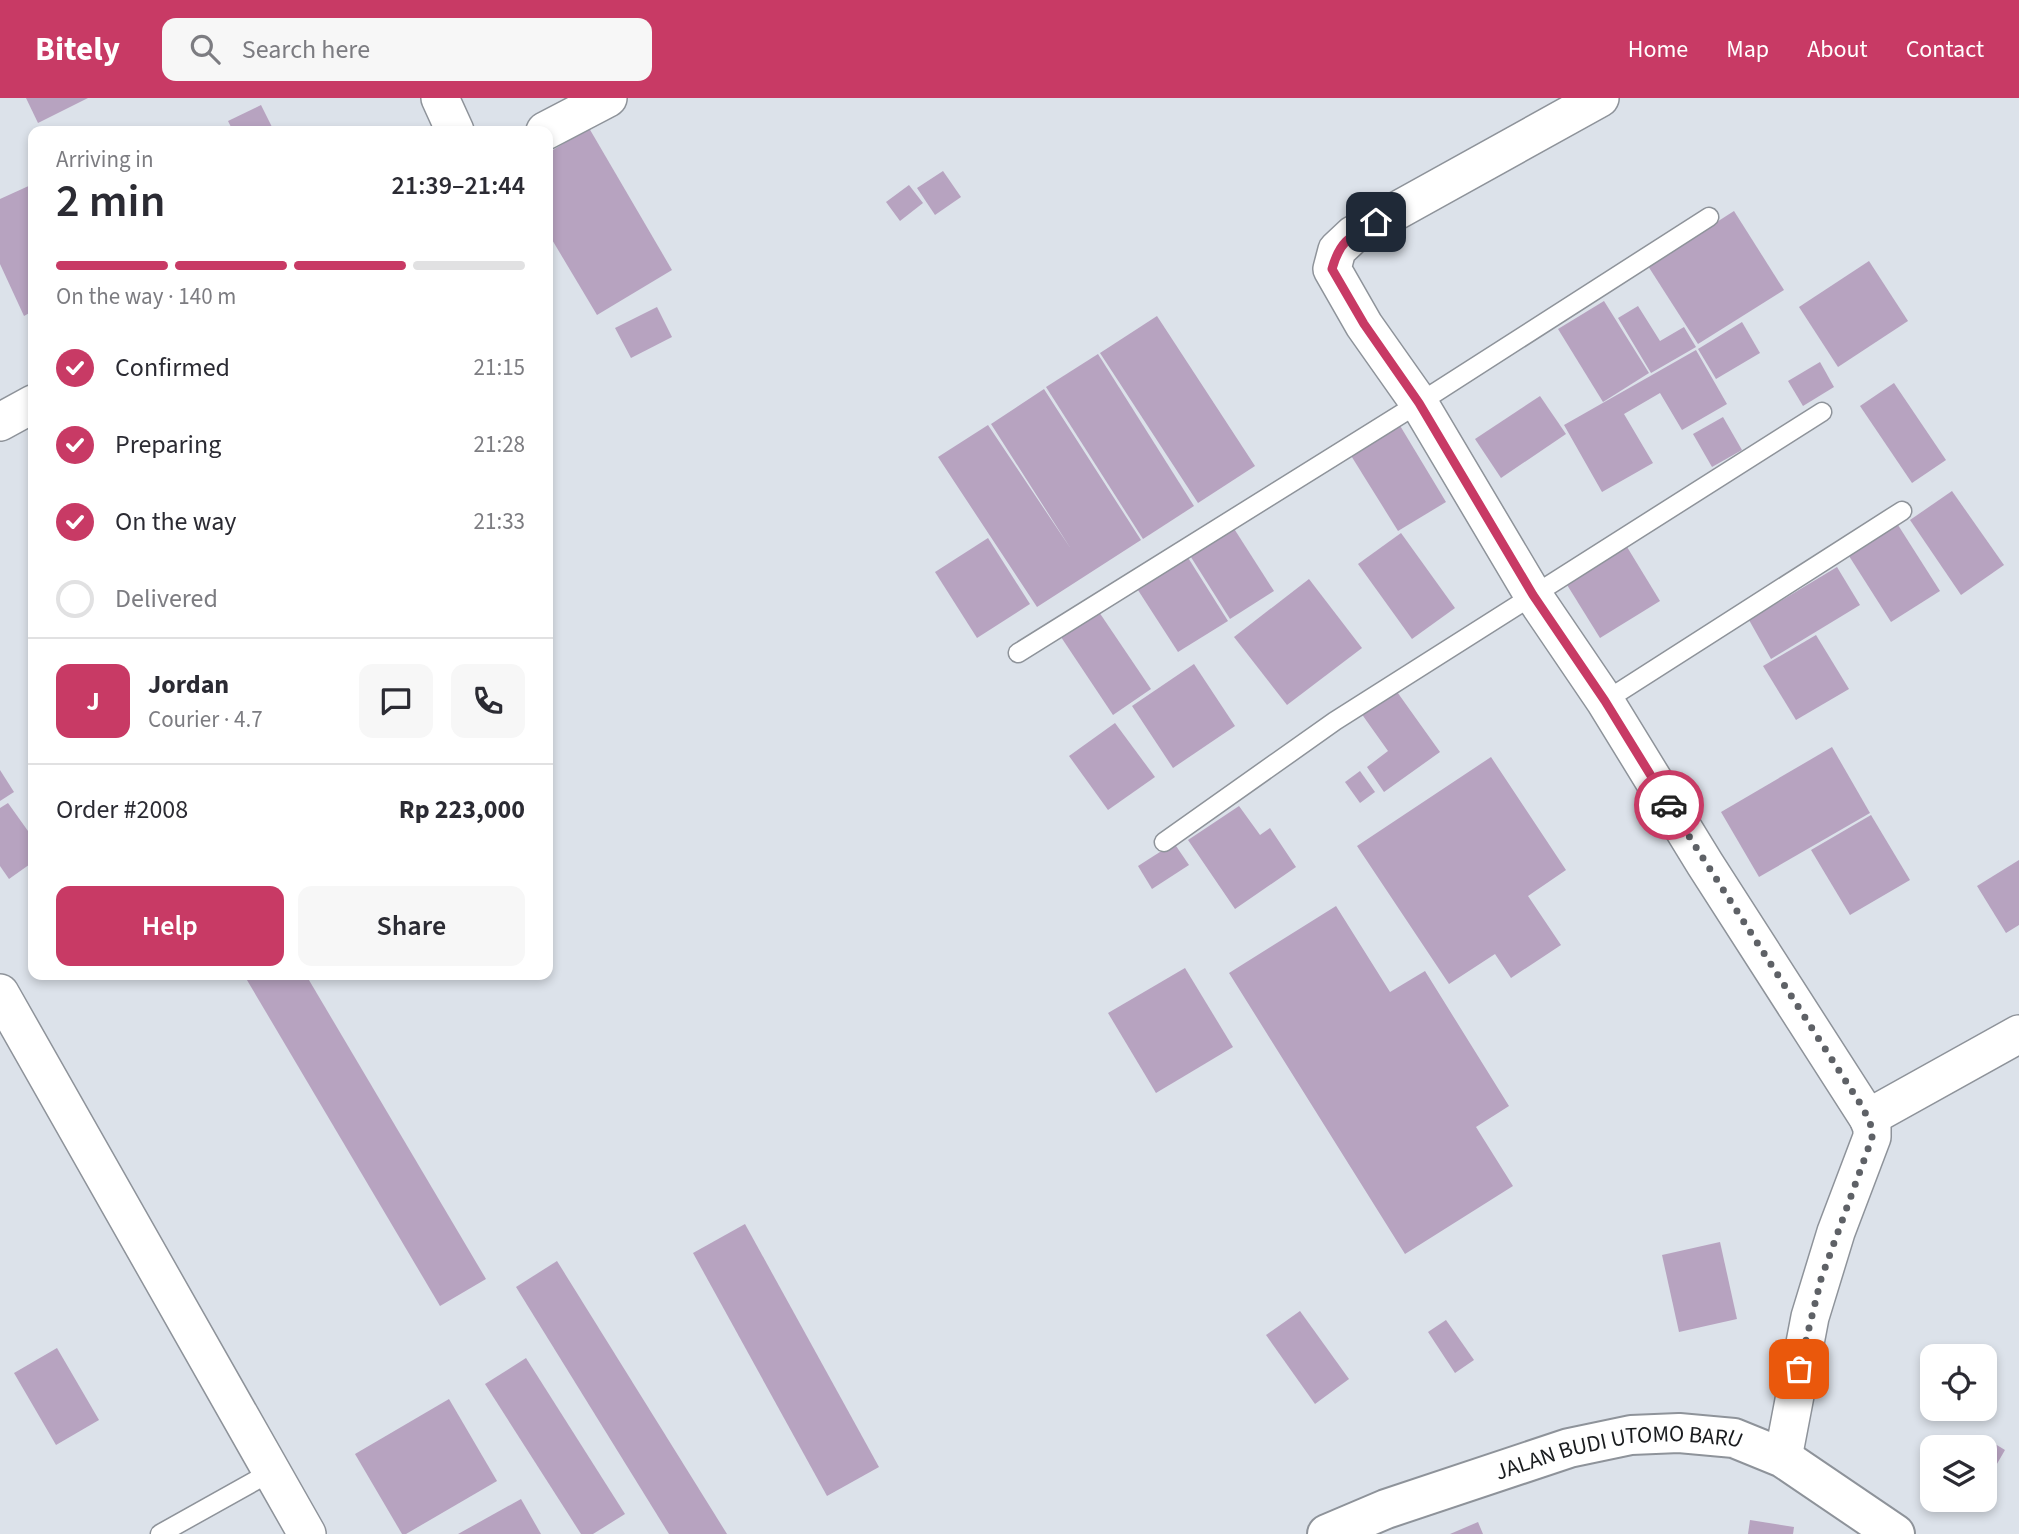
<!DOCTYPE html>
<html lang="en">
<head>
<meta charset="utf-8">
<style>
  :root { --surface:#fff; --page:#f7f7f7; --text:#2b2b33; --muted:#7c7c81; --line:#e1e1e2; --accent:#c83a65 }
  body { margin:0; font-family:"Source Sans 3",sans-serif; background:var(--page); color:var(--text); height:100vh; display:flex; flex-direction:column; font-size:26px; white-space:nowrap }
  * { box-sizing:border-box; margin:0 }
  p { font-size:23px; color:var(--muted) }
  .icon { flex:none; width:38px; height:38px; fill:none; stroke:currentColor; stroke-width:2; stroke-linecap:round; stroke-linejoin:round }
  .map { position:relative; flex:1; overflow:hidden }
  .panel { position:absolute; left:28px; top:28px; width:525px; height:854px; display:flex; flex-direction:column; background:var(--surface); border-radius:14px; box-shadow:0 4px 10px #0003 }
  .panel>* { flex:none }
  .fabs { position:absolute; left:1920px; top:1246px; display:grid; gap:14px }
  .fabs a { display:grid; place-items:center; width:77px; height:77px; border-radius:14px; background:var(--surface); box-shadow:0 4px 10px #0003; font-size:35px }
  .pin { position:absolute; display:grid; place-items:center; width:60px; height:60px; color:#fff; margin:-30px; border-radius:14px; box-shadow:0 4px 10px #0006 }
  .courier { position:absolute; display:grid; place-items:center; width:70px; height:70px; margin:-35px; border:5px solid #c83a65; border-radius:50%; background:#fff; color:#222; box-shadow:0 2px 9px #0007 }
  .headline em { font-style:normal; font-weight:600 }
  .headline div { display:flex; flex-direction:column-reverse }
  .headline { display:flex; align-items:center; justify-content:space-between; height:119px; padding:0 28px }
  h1 { font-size:46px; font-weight:600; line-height:52px }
  .bar { display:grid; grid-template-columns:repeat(4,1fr); gap:10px 7px; align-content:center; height:84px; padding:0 28px }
  .bar i { height:9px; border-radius:5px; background:var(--line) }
  .bar .on { background:var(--accent) }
  .bar p { grid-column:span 4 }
  .line { display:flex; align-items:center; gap:18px; padding:0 28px; border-top:2px solid var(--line) }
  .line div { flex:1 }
  .round { display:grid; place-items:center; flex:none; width:74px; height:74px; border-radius:14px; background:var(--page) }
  ol { padding:0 28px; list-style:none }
  li { display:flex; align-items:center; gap:21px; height:77px }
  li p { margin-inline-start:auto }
  li .icon { padding:7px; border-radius:50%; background:var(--accent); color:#fff; stroke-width:4 }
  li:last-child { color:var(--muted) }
  li i { width:38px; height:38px; border:4px solid var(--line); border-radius:50% }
  .action { display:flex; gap:14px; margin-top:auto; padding:14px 28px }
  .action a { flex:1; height:80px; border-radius:14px; background:var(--accent); color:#fff; font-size:28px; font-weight:600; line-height:80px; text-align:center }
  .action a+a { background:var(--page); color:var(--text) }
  header { display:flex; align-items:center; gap:42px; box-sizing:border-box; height:98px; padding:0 35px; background:var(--accent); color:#fff }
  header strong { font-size:33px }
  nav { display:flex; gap:38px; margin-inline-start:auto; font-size:24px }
  .search { width:490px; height:63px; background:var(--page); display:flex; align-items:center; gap:18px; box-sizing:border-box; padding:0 24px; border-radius:14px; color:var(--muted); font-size:26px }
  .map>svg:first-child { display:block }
  .building { fill:#b7a3c0 }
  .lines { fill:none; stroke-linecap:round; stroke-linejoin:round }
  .service-casing { stroke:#8e939a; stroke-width:21 }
  .minor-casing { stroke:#8e939a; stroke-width:40 }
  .tertiary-casing { stroke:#8e939a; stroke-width:42 }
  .service { stroke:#fff; stroke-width:18 }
  .minor { stroke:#fff; stroke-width:37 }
  .tertiary { stroke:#fff; stroke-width:38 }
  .done { stroke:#5e6166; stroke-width:7; stroke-dasharray:0 12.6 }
  .route { stroke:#c83a65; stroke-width:9 }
  .labels { text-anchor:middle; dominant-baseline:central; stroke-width:7; stroke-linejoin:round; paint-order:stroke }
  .street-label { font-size:23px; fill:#1a1c1f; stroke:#dce2ea }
</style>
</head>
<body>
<header>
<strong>Bitely</strong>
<div class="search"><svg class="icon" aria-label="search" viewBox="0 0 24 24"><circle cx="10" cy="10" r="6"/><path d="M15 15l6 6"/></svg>Search here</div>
<nav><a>Home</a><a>Map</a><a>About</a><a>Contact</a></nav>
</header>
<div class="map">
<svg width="2019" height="1436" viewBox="0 0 2019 1436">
  <rect width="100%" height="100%" fill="#dce2ea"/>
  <!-- building -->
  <g class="building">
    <path d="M 26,0 L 88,0 L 38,25 Z"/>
    <path d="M 261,7 L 274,33 L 233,33 L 228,23 Z"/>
    <path d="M 589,30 L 672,172 L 597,217 L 548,135 L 548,55 Z"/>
    <path d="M 943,73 L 961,99 L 935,117 L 917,90 Z"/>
    <path d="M 33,86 L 33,213 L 24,218 L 0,166 L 0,101 Z"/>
    <path d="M 909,87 L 923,105 L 900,123 L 886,104 Z"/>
    <path d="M 1734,113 L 1784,192 L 1698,246 L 1648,168 Z"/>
    <path d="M 1869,163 L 1908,223 L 1838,269 L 1799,209 Z"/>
    <path d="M 1604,203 L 1649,275 L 1603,304 L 1558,231 Z"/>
    <path d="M 1638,208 L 1660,243 L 1684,229 L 1696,249 L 1651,275 L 1618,220 Z"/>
    <path d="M 657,209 L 672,239 L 631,260 L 615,230 Z"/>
    <path d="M 1157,218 L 1255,368 L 1198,405 L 1100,255 Z"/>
    <path d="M 1742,224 L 1760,255 L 1716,281 L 1698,251 Z"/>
    <path d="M 1696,252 L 1727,306 L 1682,332 L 1660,295 L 1624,316 L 1653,365 L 1602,394 L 1564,327 Z"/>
    <path d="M 1098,256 L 1194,408 L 1143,441 L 1046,289 Z"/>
    <path d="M 1820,264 L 1834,289 L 1803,308 L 1788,283 Z"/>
    <path d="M 1894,285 L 1946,362 L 1912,385 L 1860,308 Z"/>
    <path d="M 1044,291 L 1141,442 L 1037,509 L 938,359 L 988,327 L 1071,451 L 991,326 Z"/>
    <path d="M 1540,298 L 1566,336 L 1501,380 L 1475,341 Z"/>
    <path d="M 1723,319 L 1742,352 L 1712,369 L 1693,336 Z"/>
    <path d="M 1399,326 L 1446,404 L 1398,433 L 1350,356 Z"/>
    <path d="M 1952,393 L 2004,467 L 1961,497 L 1910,422 Z"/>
    <path d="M 1898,427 L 1940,493 L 1891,524 L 1849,458 Z"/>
    <path d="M 1233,429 L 1274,493 L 1230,521 L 1189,456 Z"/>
    <path d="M 1401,435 L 1455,510 L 1412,541 L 1358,466 Z"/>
    <path d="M 988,440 L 1030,506 L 977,540 L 935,474 Z"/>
    <path d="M 1624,444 L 1660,503 L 1600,540 L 1564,482 Z"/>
    <path d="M 1187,458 L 1228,523 L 1178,554 L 1136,489 Z"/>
    <path d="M 1837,469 L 1860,507 L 1771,561 L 1749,522 Z"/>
    <path d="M 1309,481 L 1362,550 L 1287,607 L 1234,539 Z"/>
    <path d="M 1099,514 L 1151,591 L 1113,617 L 1061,539 Z"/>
    <path d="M 1816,537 L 1849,591 L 1796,622 L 1763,568 Z"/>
    <path d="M 1194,566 L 1235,628 L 1173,670 L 1132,608 Z"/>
    <path d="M 1395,591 L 1440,654 L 1384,694 L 1367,669 L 1388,653 L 1361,615 Z"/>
    <path d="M 1115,625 L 1155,679 L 1108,712 L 1069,658 Z"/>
    <path d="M 1832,649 L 1870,715 L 1759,779 L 1721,714 Z"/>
    <path d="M 1491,659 L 1566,772 L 1528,798 L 1561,847 L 1511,880 L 1495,856 L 1449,886 L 1357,748 Z"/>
    <path d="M 0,672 L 14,694 L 0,703 Z"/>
    <path d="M 1360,673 L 1375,694 L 1360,705 L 1345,684 Z"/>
    <path d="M 8,705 L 33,740 L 33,764 L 9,781 L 0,768 L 0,710 Z"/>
    <path d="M 1239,708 L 1260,737 L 1270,730 L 1296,769 L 1235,811 L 1188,742 Z"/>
    <path d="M 1871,717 L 1910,782 L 1850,817 L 1811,752 Z"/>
    <path d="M 1174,745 L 1189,767 L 1152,791 L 1138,768 Z"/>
    <path d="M 2019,762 L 2019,827 L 2006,835 L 1977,788 Z"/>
    <path d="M 1336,808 L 1390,894 L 1425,873 L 1509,1008 L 1476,1029 L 1513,1088 L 1405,1156 L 1229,875 Z"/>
    <path d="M 1185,870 L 1233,949 L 1156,995 L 1108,915 Z"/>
    <path d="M 244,877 L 306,877 L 486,1181 L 440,1208 Z"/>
    <path d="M 745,1126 L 879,1369 L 827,1398 L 693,1155 Z"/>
    <path d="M 1720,1144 L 1737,1221 L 1679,1234 L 1662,1157 Z"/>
    <path d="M 557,1163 L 727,1436 L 669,1436 L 516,1189 Z"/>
    <path d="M 1300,1213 L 1349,1281 L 1315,1306 L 1266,1237 Z"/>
    <path d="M 1446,1222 L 1474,1262 L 1455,1275 L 1428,1234 Z"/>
    <path d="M 57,1250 L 99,1322 L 56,1347 L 14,1275 Z"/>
    <path d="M 526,1260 L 625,1416 L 593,1436 L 581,1436 L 485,1286 Z"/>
    <path d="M 449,1301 L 497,1383 L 406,1436 L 402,1436 L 355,1356 Z"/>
    <path d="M 1982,1338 L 2005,1352 L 1994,1371 L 1984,1365 L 1984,1349 L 1975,1349 Z"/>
    <path d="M 521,1401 L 541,1436 L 458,1436 Z"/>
    <path d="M 1750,1422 L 1794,1429 L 1793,1436 L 1748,1436 Z"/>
    <path d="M 1478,1424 L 1483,1436 L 1450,1436 Z"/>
  </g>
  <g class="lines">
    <!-- service casing -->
    <g class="service-casing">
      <g id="service">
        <path d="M 1018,555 L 1419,305 L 1709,119"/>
        <path d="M 1605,603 L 1902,413"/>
        <path d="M 1164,744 L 1335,623 L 1822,314"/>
        <path d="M 160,1436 L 271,1374"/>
      </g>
    </g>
    <!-- minor casing -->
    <g class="minor-casing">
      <g id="minor">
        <path d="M 440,0 L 455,33"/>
        <path d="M 1600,0 L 1353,137 L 1337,152 L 1332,171 L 1364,227 L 1419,305 L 1533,497 L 1605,603 L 1705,766 L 1868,1020 L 1872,1030 L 1872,1039 L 1836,1134 L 1810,1219 L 1783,1360"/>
        <path d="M 545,33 L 608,0"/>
        <path d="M 0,324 L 33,306"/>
        <path d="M 0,895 L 307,1436"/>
        <path d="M 1868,1020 L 2019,936"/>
      </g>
    </g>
    <!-- tertiary casing -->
    <g class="tertiary-casing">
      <g id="tertiary">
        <path id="s1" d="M 1327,1436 L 1386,1411 L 1569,1350 L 1631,1337 L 1679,1335 L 1734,1340 L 1783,1360 L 1895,1436"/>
      </g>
    </g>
    <!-- service -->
    <use href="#service" class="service"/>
    <!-- minor -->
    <use href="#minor" class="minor"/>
    <!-- tertiary -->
    <use href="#tertiary" class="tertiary"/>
  </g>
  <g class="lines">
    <!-- done -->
    <path class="done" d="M 1669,707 L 1863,1010 L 1872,1030 L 1872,1040 L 1821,1181 L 1799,1271"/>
    <!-- route -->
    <path class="route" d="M 1376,124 C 1351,138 1340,142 1332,171 L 1364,226 L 1419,305 L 1533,497 L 1605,603 L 1669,707"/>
  </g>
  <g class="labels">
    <!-- street labels -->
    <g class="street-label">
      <text stroke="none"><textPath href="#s1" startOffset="306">JALAN BUDI UTOMO BARU</textPath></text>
    </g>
  </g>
</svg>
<div class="fabs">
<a><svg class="icon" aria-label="locate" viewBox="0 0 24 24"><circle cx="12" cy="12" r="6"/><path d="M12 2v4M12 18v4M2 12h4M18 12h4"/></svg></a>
<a><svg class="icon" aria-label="layers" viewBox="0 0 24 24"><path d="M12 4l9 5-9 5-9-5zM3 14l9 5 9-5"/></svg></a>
</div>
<div class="pin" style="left:1799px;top:1271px;background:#ea580c"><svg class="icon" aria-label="bag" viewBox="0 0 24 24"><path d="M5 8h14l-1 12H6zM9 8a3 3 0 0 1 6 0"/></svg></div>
<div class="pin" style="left:1376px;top:124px;background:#1f2937"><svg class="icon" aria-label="home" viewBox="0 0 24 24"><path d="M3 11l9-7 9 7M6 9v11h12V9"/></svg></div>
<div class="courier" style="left:1669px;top:707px"><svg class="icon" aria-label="car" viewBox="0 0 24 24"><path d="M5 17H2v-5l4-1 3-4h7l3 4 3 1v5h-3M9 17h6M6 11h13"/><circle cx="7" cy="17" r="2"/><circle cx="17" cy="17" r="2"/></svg></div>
<section class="panel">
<div class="headline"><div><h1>2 min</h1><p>Arriving in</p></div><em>21:39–21:44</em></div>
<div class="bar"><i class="on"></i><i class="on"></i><i class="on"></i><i></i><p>On the way · 140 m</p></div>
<ol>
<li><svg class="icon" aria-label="check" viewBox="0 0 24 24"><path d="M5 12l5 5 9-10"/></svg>Confirmed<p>21:15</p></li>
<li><svg class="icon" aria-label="check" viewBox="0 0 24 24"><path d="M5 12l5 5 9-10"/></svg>Preparing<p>21:28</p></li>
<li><svg class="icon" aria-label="check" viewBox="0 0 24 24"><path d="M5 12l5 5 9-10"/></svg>On the way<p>21:33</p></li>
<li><i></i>Delivered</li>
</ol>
<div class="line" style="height:126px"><b class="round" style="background:var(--accent);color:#fff">J</b><div><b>Jordan</b><p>Courier · 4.7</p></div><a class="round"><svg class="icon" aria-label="chat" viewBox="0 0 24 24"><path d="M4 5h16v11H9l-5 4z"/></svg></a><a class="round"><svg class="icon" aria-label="phone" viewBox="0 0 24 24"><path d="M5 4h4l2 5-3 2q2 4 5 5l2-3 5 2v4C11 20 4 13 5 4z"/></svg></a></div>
<div class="line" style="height:91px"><div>Order #2008</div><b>Rp 223,000</b></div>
<div class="action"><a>Help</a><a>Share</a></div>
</section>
</div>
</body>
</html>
